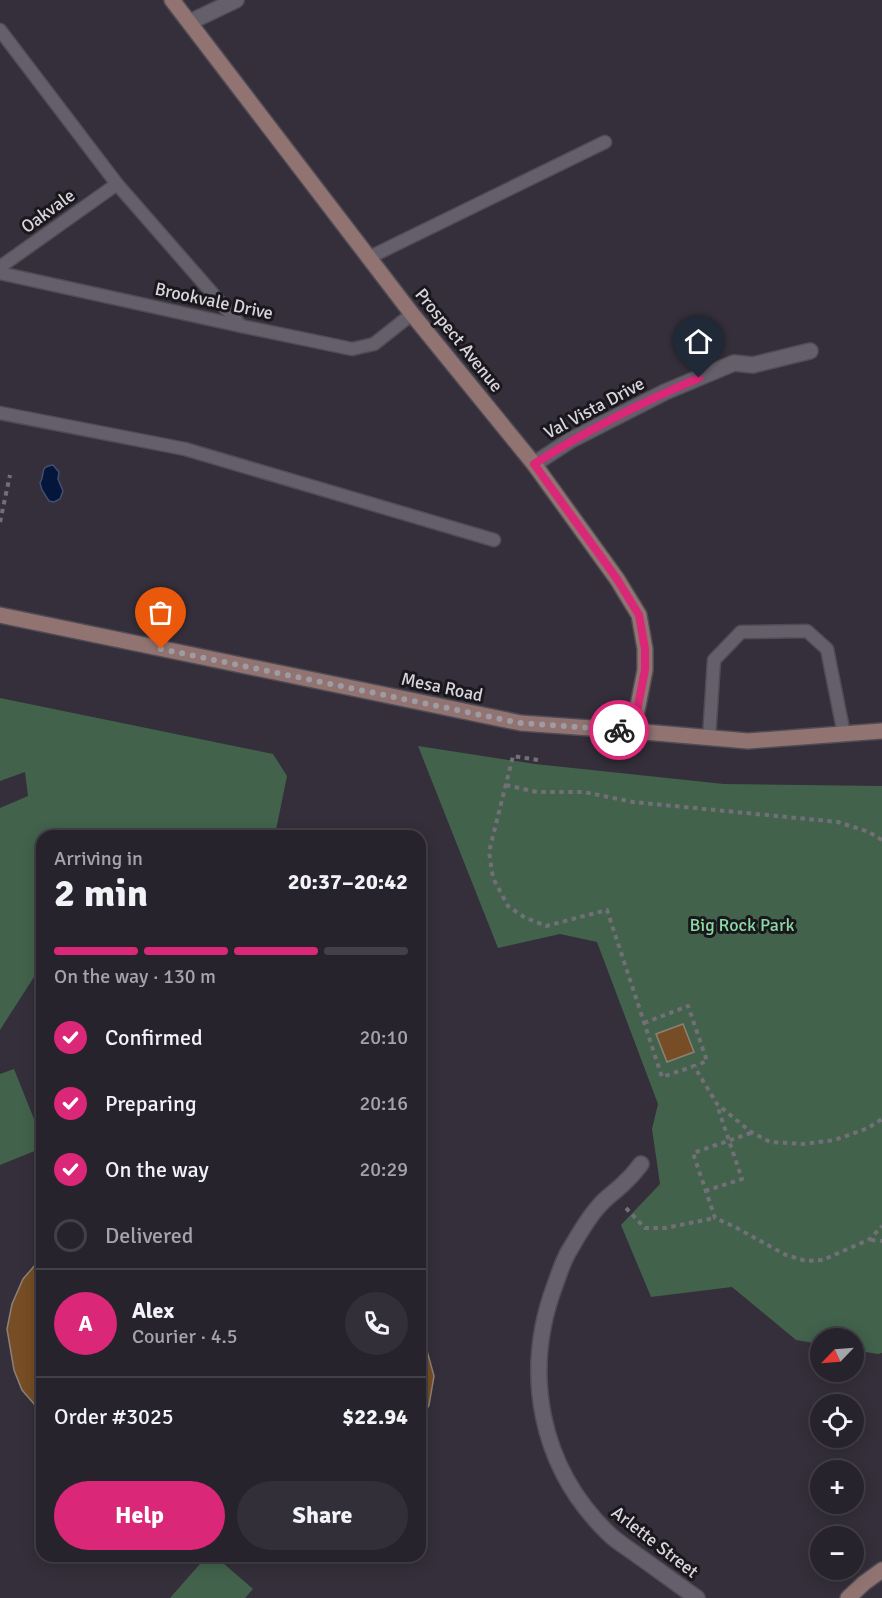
<!DOCTYPE html>
<html lang="en">
<head>
<meta charset="utf-8">
<style>
  :root { --surface:#27232c; --page:#332f38; --text:#f1f3f6; --muted:#a4a4a9; --line:#434048; --accent:#db2777 }
  body { margin:0; font-family:Signika,sans-serif; background:var(--page); color:var(--text); height:100vh; display:flex; flex-direction:column; font-size:22px; white-space:nowrap }
  * { box-sizing:border-box; margin:0 }
  p { font-size:20px; color:var(--muted) }
  .icon { flex:none; width:33px; height:33px; fill:none; stroke:currentColor; stroke-width:2; stroke-linecap:round; stroke-linejoin:round }
  .map { position:relative; flex:1; overflow:hidden }
  .panel { position:absolute; left:36px; top:830px; width:390px; height:732px; display:flex; flex-direction:column; background:var(--surface); border-radius:18px; box-shadow:0 3px 15px #0003,0 0 0 2px var(--line) }
  .panel>* { flex:none }
  .needle { width:39px; rotate:245deg }
  .tools { position:absolute; left:810px; top:1328px; display:grid; gap:12px }
  .tools a { display:grid; place-items:center; width:54px; height:54px; border-radius:50%; background:var(--surface); box-shadow:0 3px 15px #0003,0 0 0 2px var(--line); font-size:30px }
  .pin { position:absolute; display:grid; place-items:center; width:51px; height:51px; color:#fff; margin:-62px -26px; border-radius:50% 50% 50% 0; rotate:-45deg; box-shadow:0 0 6px #0007 }
  .pin .icon { rotate:45deg }
  .courier { position:absolute; display:grid; place-items:center; width:60px; height:60px; margin:-30px; border:4px solid #db2777; border-radius:50%; background:#fff; color:#222; box-shadow:0 2px 8px #0007 }
  .headline em { font-style:normal; font-weight:700 }
  .headline div { display:flex; flex-direction:column-reverse }
  .headline { display:flex; align-items:center; justify-content:space-between; height:102px; padding:0 18px }
  h1 { font-size:39px; font-weight:700; line-height:45px }
  .bar { display:grid; grid-template-columns:repeat(4,1fr); gap:9px 6px; align-content:center; height:72px; padding:0 18px }
  .bar i { height:8px; border-radius:4px; background:var(--line) }
  .bar .current { background:var(--accent) }
  .bar p { grid-column:span 4 }
  .line { display:flex; align-items:center; gap:15px; padding:0 18px; border-top:2px solid var(--line) }
  .line div { flex:1 }
  .round { display:grid; place-items:center; flex:none; width:63px; height:63px; border-radius:32px; background:var(--page) }
  ol { padding:0 18px; list-style:none }
  li { display:flex; align-items:center; gap:18px; height:66px }
  li p { margin-inline-start:auto }
  li .icon { padding:6px; border-radius:50%; background:var(--accent); color:#fff; stroke-width:4 }
  li:last-child { color:var(--muted) }
  li i { width:33px; height:33px; border:3px solid var(--line); border-radius:50% }
  .action { display:flex; gap:12px; margin-top:auto; padding:12px 18px }
  .action a { flex:1; height:69px; border-radius:36px; background:var(--accent); color:#fff; font-size:24px; font-weight:700; line-height:69px; text-align:center }
  .action a+a { background:var(--page); color:var(--text) }
  .map>svg:first-child { display:block }
  .green { fill:#42624c }
  .water { fill:#05163d; stroke:#444f6d; stroke-width:1.5 }
  .building { fill:#764d24; stroke:#8c8177; stroke-width:1.5 }
  .lines { fill:none; stroke-linecap:round; stroke-linejoin:round }
  .lane-casing { stroke:#504c55; stroke-width:15 }
  .street-casing { stroke:#504c55; stroke-width:18 }
  .secondary-casing { stroke:#504c55; stroke-width:18 }
  .path { stroke:#736f78; stroke-width:4; stroke-dasharray:4.5 4.5; stroke-linecap:butt }
  .lane { stroke:#645f6b; stroke-width:12 }
  .street { stroke:#645f6b; stroke-width:15 }
  .secondary { stroke:#917471; stroke-width:15 }
  .done { stroke:#9f9ba3; stroke-width:6; stroke-dasharray:0 10.8 }
  .route { stroke:#db2777; stroke-width:8 }
  .labels { text-anchor:middle; dominant-baseline:central; stroke-width:6; stroke-linejoin:round; paint-order:stroke }
  .street-label { font-size:18px; fill:#d8d5dc; stroke:#1a181d }
  .park-label { font-size:18px; fill:#8bdaa4; stroke:#1a181d }
</style>
</head>
<body>
<div class="map">
<svg width="882" height="1598" viewBox="0 0 882 1598">
  <rect width="100%" height="100%" fill="#342f3a"/>
  <!-- green -->
  <g class="green">
    <path d="M 0,698 L 273,754 L 287,776 L 275,835 L 42,836 L 42,858 L 36,846 L 42,891 L 42,917 L 34,977 L 0,1030 L 0,808 L 28,796 L 25,772 L 0,781 Z"/>
    <path d="M 418,746 L 535,764 L 724,784 L 882,786 L 882,1353 L 878,1354 L 854,1350 L 854,1338 L 820,1338 L 820,1344 L 796,1340 L 732,1287 L 651,1297 L 621,1225 L 660,1184 L 652,1129 L 658,1104 L 597,942 L 560,934 L 498,948 Z"/>
    <path d="M 14,1069 L 42,1139 L 42,1148 L 0,1165 L 0,1074 Z"/>
    <path d="M 207,1556 L 215,1556 L 253,1589 L 245,1598 L 170,1598 Z"/>
  </g>
  <!-- water -->
  <path class="water" d="M 53,465 L 59,472 L 58,479 L 63,491 L 60,499 L 54,502 L 49,501 L 42,490 L 40,483 C 46,474 38,467 53,465 Z"/>
  <!-- building -->
  <g class="building">
    <path d="M 683,1024 L 694,1052 L 667,1062 L 656,1034 Z"/>
    <path d="M 42,1257 L 42,1413 L 22,1390 L 14,1370 L 7,1329 L 12,1304 L 23,1279 Z"/>
    <path d="M 420,1338 L 426,1347 L 434,1376 L 429,1405 L 420,1422 Z"/>
  </g>
  <g class="lines">
    <!-- lane casing -->
    <g class="lane-casing">
      <g id="lane">
        <path d="M 0,30 L 117,184 L 241,326"/>
        <path d="M 370,257 L 605,142"/>
        <path d="M 0,267 L 117,184"/>
        <path d="M 0,273 L 241,326 L 352,349 L 374,344 L 412,314"/>
        <path d="M 0,413 L 185,449 L 494,540"/>
        <path d="M 709,738 L 714,660 L 741,632 L 807,631 L 827,649 L 844,734"/>
      </g>
    </g>
    <!-- street casing -->
    <g class="street-casing">
      <g id="street">
        <path d="M 190,22 L 236,0"/>
        <path d="M 534,464 L 571,440 L 665,392 L 734,363 L 753,365 L 810,351"/>
        <path d="M 641,1164 C 636,1170 632,1176 626,1181 C 618,1190 607,1196 599,1206 C 587,1219 578,1236 569,1251 C 563,1261 559,1274 555,1285 C 522,1373 540,1467 608,1533 C 617,1542 628,1548 637,1555 C 657,1569 677,1584 697,1598"/>
      </g>
    </g>
    <!-- secondary casing -->
    <g class="secondary-casing">
      <g id="secondary">
        <path d="M 172,0 L 412,314 L 534,464 L 617,579 L 639,615 L 645,649 L 645,670 L 633,731"/>
        <path d="M 0,615 L 521,723 L 633,731 L 748,741 L 882,731"/>
        <path d="M 848,1598 L 864,1583 L 882,1570"/>
      </g>
    </g>
    <!-- path -->
    <g class="path">
      <path d="M 0,522 L 10,475"/>
      <path d="M 538,760 L 513,756 L 489,852 L 493,878 L 508,906 L 524,917 L 546,926 L 607,910 L 662,1077 L 694,1066 L 717,1104 L 751,1132 L 770,1142 L 803,1144 L 835,1140 L 868,1128 L 882,1119"/>
      <path d="M 506,785 L 537,792 L 584,792 L 633,802 L 838,822 L 869,832 L 882,840"/>
      <path d="M 644,1023 L 688,1006 L 707,1061 L 695,1066"/>
      <path d="M 751,1133 L 693,1153 L 715,1218 L 733,1226 L 786,1255 L 806,1261 L 823,1260 L 870,1239 L 882,1226"/>
      <path d="M 705,1191 L 742,1179 L 717,1105"/>
      <path d="M 626,1208 L 645,1228 L 665,1228 L 715,1218"/>
      <path d="M 871,1240 L 882,1241"/>
    </g>
    <!-- lane -->
    <use href="#lane" class="lane"/>
    <!-- street -->
    <use href="#street" class="street"/>
    <!-- secondary -->
    <use href="#secondary" class="secondary"/>
  </g>
  <g class="lines">
    <!-- done -->
    <path class="done" d="M 161,649 L 520,723 L 619,730"/>
    <!-- route -->
    <path class="route" d="M 619,730 L 633,731 L 645,670 L 645,649 L 639,615 L 617,579 L 534,464 C 586,431 642,402 699,378"/>
  </g>
  <g class="labels">
    <!-- street labels -->
    <g class="street-label">
      <text transform="translate(48 211) rotate(-36)">Oakvale</text>
      <text transform="translate(214 301) rotate(12)">Brookvale Drive</text>
      <text transform="translate(459 340) rotate(51)">Prospect Avenue</text>
      <text transform="translate(594 408) rotate(-28)">Val Vista Drive</text>
      <text transform="translate(442 687) rotate(12)">Mesa Road</text>
      <text transform="translate(655 1542) rotate(38)">Arlette Street</text>
    </g>
    <!-- park labels -->
    <g class="park-label">
      <text x="742" y="925">Big Rock Park</text>
    </g>
  </g>
</svg>
<div class="tools">
<a><svg class="needle" viewBox="-14 -14 28 28"><path d="M0-13l5 13h-10z" fill="#e53935"/><path d="M0 13l5-13h-10z" fill="#a4a4a9"/></svg></a>
<a><svg class="icon" aria-label="locate" viewBox="0 0 24 24"><circle cx="12" cy="12" r="6"/><path d="M12 2v4M12 18v4M2 12h4M18 12h4"/></svg></a>
<a>+</a>
<a>−</a>
</div>
<div class="pin" style="left:161px;top:649px;background:#ea580c"><svg class="icon" aria-label="bag" viewBox="0 0 24 24"><path d="M5 8h14l-1 12H6zM9 8a3 3 0 0 1 6 0"/></svg></div>
<div class="pin" style="left:699px;top:378px;background:#1f2937"><svg class="icon" aria-label="home" viewBox="0 0 24 24"><path d="M3 11l9-7 9 7M6 9v11h12V9"/></svg></div>
<div class="courier" style="left:619px;top:730px"><svg class="icon" aria-label="bike" viewBox="0 0 24 24"><circle cx="6" cy="16" r="4"/><circle cx="18" cy="16" r="4"/><path d="M6 16l4-8h5l3 8M10 8l3 8H6M13 5h3"/></svg></div>
<section class="panel">
<div class="headline"><div><h1>2 min</h1><p>Arriving in</p></div><em>20:37–20:42</em></div>
<div class="bar"><i class="current"></i><i class="current"></i><i class="current"></i><i></i><p>On the way · 130 m</p></div>
<ol>
<li><svg class="icon" aria-label="check" viewBox="0 0 24 24"><path d="M5 12l5 5 9-10"/></svg>Confirmed<p>20:10</p></li>
<li><svg class="icon" aria-label="check" viewBox="0 0 24 24"><path d="M5 12l5 5 9-10"/></svg>Preparing<p>20:16</p></li>
<li><svg class="icon" aria-label="check" viewBox="0 0 24 24"><path d="M5 12l5 5 9-10"/></svg>On the way<p>20:29</p></li>
<li><i></i>Delivered</li>
</ol>
<div class="line" style="height:108px"><b class="round" style="background:var(--accent);color:#fff">A</b><div><b>Alex</b><p>Courier · 4.5</p></div><a class="round"><svg class="icon" aria-label="phone" viewBox="0 0 24 24"><path d="M5 4h4l2 5-3 2q2 4 5 5l2-3 5 2v4C11 20 4 13 5 4z"/></svg></a></div>
<div class="line" style="height:78px"><div>Order #3025</div><b>$22.94</b></div>
<div class="action"><a>Help</a><a>Share</a></div>
</section>
</div>
</body>
</html>
